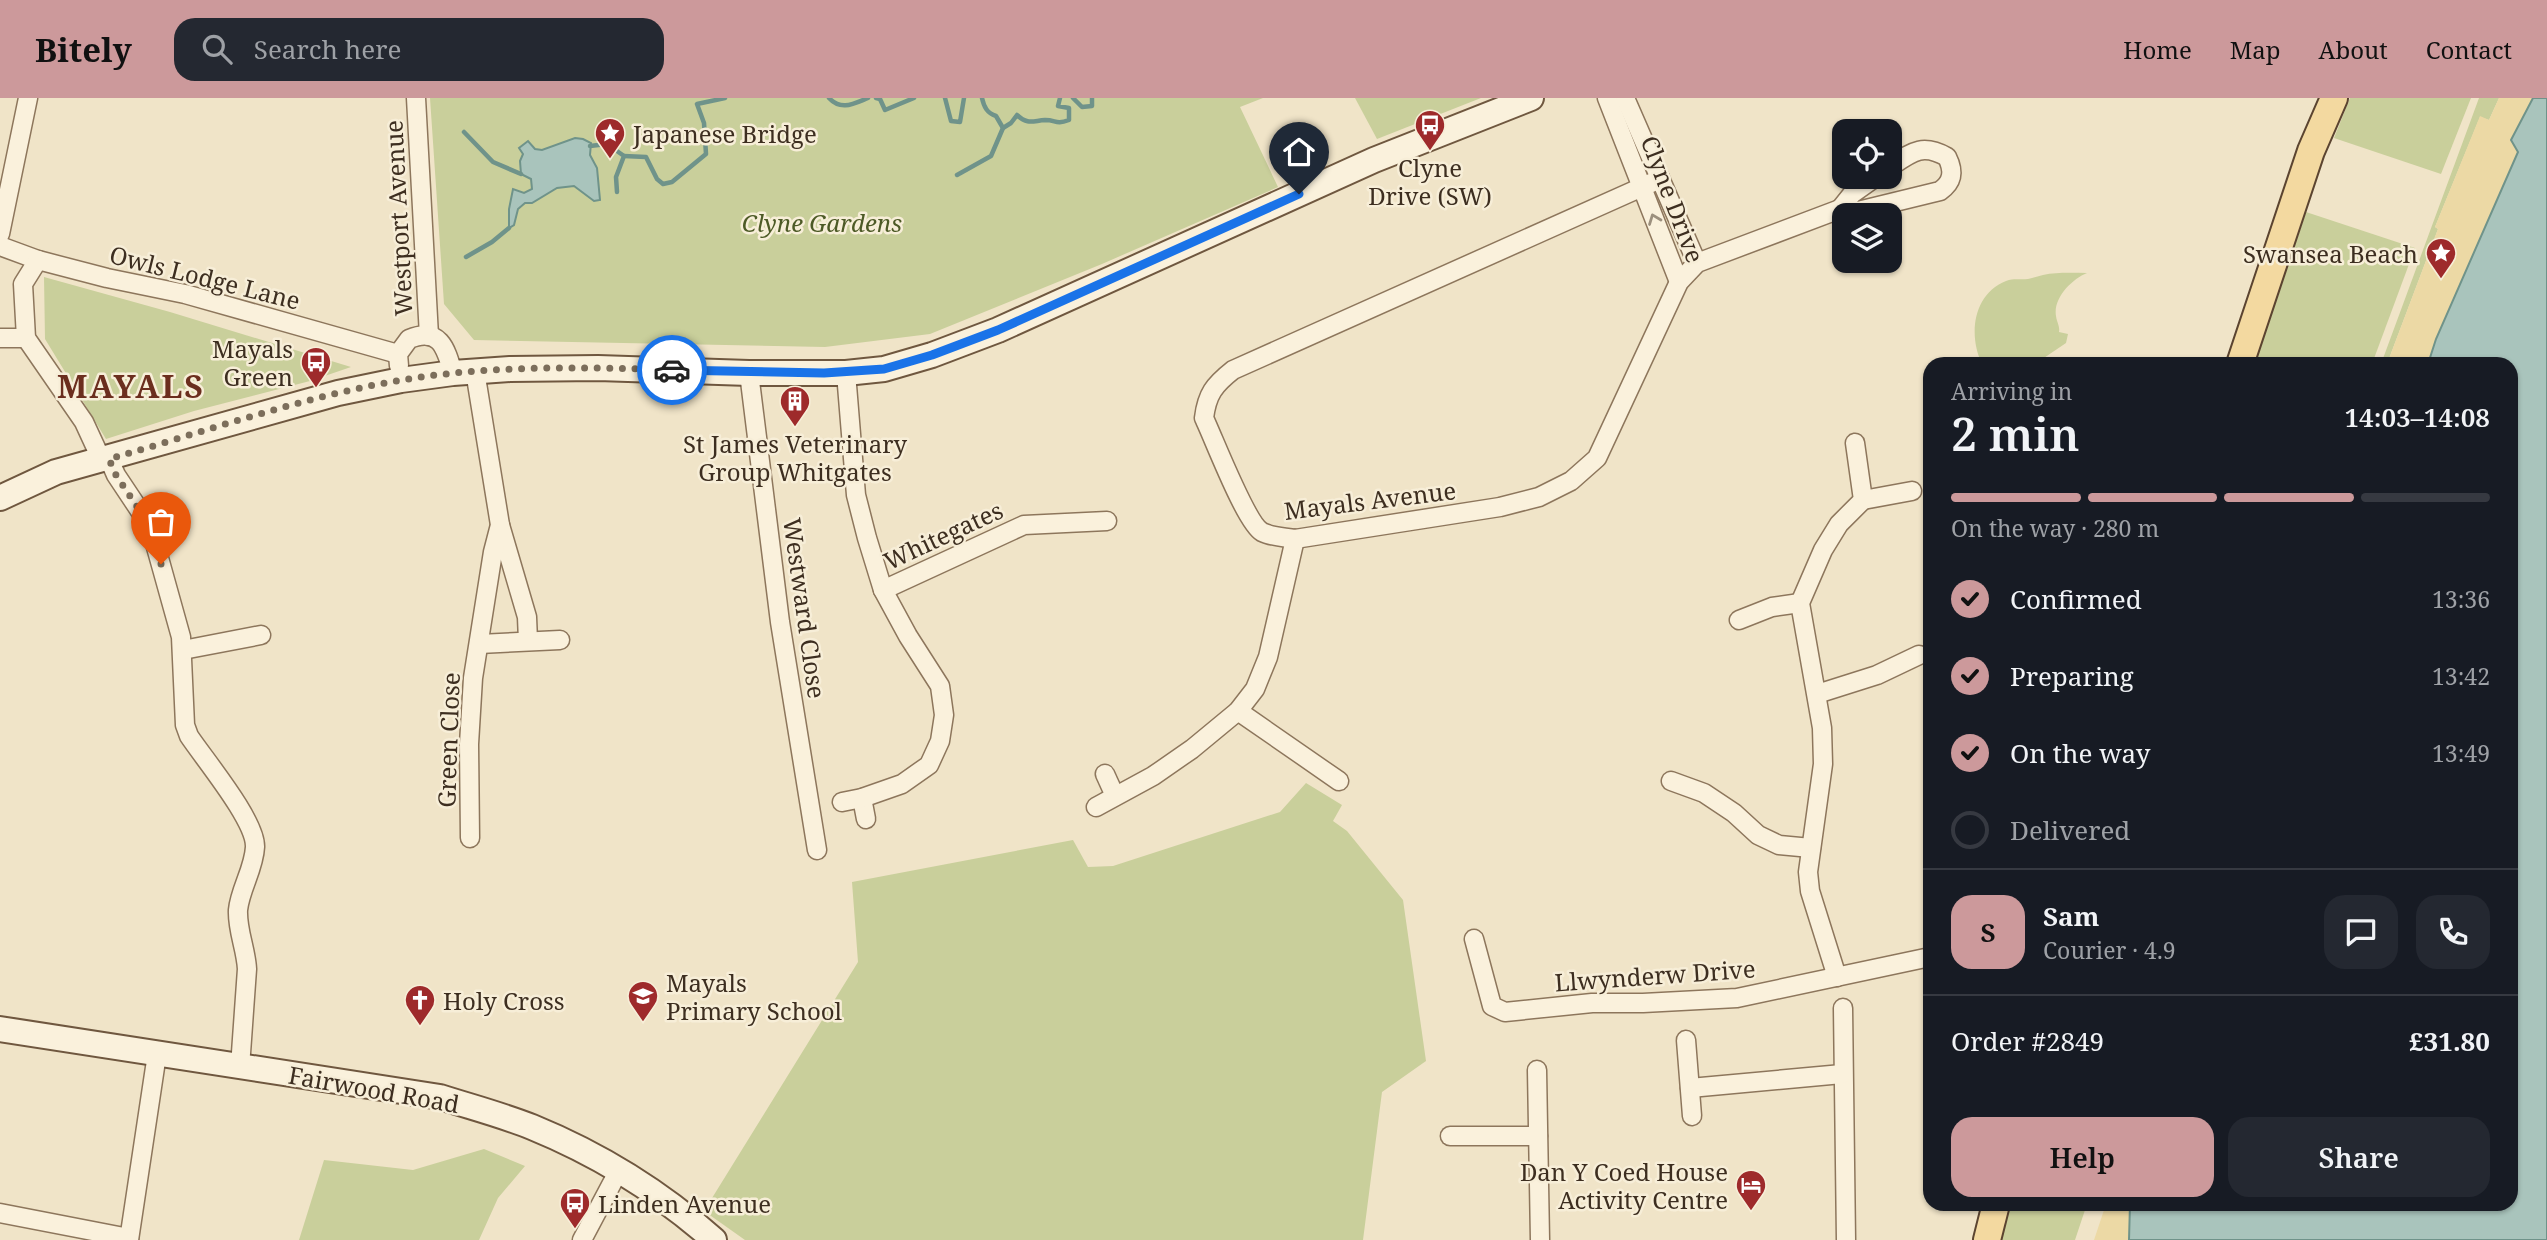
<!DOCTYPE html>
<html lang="en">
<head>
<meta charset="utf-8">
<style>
  :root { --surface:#171b24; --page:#242831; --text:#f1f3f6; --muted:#9ea1a6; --line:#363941; --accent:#cc999b }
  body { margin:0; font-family:"Noto Serif",serif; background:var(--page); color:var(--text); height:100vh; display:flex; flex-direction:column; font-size:26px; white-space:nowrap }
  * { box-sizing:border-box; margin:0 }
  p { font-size:23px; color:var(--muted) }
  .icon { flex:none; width:38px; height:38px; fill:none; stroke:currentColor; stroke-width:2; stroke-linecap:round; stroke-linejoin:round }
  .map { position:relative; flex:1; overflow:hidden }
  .drawer { position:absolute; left:1923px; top:259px; width:595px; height:854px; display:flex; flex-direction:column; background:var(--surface); border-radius:21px; box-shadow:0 2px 5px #0004 }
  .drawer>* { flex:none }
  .tools { position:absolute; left:1832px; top:21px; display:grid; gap:14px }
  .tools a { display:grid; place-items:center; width:70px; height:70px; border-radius:14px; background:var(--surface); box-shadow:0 2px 5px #0004; font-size:35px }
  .pin { position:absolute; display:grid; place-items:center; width:60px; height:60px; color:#fff; margin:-72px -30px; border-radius:50% 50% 50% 0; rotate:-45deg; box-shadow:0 0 7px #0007 }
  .pin .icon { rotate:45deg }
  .courier { position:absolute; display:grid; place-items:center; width:70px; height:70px; margin:-35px; border:5px solid #1a73e8; border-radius:50%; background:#fff; color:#222; box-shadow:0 2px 9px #0007 }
  .overview em { font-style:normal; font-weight:600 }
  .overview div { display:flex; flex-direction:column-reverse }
  .overview { display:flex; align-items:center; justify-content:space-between; height:119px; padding:0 28px }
  h1 { font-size:46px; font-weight:600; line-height:52px }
  .bar { display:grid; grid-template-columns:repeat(4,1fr); gap:10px 7px; align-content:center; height:84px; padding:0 28px }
  .bar i { height:9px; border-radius:5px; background:var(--line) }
  .bar .current { background:var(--accent) }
  .bar p { grid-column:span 4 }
  .line { display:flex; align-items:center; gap:18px; padding:0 28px; border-top:2px solid var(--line) }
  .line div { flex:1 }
  .round { display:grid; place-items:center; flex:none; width:74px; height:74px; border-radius:21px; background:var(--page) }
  ol { padding:0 28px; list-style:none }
  li { display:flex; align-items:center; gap:21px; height:77px }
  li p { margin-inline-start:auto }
  li .icon { padding:7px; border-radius:50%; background:var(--accent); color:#111; stroke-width:4 }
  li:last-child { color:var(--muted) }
  li i { width:38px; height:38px; border:4px solid var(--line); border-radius:50% }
  .action { display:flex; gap:14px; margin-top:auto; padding:14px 28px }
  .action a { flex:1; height:80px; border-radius:21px; background:var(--accent); color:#111; font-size:28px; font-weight:600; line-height:80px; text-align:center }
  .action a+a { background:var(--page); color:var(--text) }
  header { display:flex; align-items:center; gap:42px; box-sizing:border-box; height:98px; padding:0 35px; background:var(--accent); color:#111 }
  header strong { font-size:33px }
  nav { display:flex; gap:38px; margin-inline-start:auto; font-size:24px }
  .search { width:490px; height:63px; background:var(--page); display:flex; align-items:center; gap:18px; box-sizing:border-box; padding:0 24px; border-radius:21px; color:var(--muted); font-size:26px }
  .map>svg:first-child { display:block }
  .green { fill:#c9cf9b }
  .sand { fill:#ecd9a5 }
  .water { fill:#a9c4bc; stroke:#6f938a; stroke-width:2 }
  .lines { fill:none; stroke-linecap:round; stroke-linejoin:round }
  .stream { stroke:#6f938a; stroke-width:4.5 }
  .street-casing { stroke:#8d765c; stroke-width:21 }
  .secondary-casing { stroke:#6f573f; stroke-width:28 }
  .primary-casing { stroke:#5b4430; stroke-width:30 }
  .street { stroke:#faf1dc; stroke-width:18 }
  .secondary { stroke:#faf1dc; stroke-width:24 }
  .primary { stroke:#f3d9a0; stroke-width:26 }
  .oneway { stroke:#9c907e }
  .done { stroke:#7c6e5b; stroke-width:7; stroke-dasharray:0 12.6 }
  .route { stroke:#1a73e8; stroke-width:9 }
  .labels { text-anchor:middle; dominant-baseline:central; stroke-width:5; stroke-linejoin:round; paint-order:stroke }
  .poi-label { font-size:24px; fill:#3d2e20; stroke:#f7eed8; text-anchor:start }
  .street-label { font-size:24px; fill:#3d2e20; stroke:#f7eed8 }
  .park-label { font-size:24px; font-style:italic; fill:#4d5a26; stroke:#f7eed8 }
  .district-label { font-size:32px; font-weight:bold; letter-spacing:2px; fill:#6b2e1e; stroke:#f7eed8 }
</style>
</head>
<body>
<header>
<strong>Bitely</strong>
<div class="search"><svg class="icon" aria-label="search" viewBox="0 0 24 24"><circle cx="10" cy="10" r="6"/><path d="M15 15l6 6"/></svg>Search here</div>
<nav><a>Home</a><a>Map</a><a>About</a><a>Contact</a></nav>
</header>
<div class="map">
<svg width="2547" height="1142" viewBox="0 0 2547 1142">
  <rect width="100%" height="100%" fill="#f0e4c8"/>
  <!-- green -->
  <g class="green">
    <path d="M 430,0 L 1263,0 L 1240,9 L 1278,89 L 1102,166 L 930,236 L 825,249 L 474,242 L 444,206 Z"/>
    <path d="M 1355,0 L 1481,0 L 1377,41 Z"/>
    <path d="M 2350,0 L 2471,0 L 2441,76 L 2334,40 Z"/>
    <path d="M 2479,0 L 2499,0 L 2489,22 L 2480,19 L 2435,129 L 2438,131 L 2387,266 L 2381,266 Z"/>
    <path d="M 2306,114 L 2415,150 L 2372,266 L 2255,266 Z"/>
    <path d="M 2087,175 C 2072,181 2053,200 2056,218 C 2057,225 2060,228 2059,234 L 2068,236 L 2066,245 L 2035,266 L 1982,266 C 1968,237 1973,196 2006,183 C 2014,180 2020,182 2028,181 C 2033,180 2038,178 2043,177 C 2057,174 2073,175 2087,175 Z"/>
    <path d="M 44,179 L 170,214 L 351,269 L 310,283 L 194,313 L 106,341 L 45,241 Z"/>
    <path d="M 1306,685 L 1342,707 L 1333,723 L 1347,733 L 1403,802 L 1426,963 L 1382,994 L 1363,1142 L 745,1142 L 704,1113 L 858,864 L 852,784 L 1073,742 L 1088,769 L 1113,768 L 1280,714 Z"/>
    <path d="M 484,1051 L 525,1068 L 498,1100 L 479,1142 L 299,1142 L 324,1062 L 413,1072 Z"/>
    <path d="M 2007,1106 L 2087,1106 L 2075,1142 L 1997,1142 Z"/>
  </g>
  <!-- sand -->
  <g class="sand">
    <path d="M 2499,0 L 2533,0 L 2511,42 L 2518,54 L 2436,241 L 2428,266 L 2387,266 L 2438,131 L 2435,129 L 2480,18 L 2489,22 Z"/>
    <path d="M 2106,1106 L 2130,1106 L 2129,1142 L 2094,1142 Z"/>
  </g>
  <!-- water -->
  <g class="water">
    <path d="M 2533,0 L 2547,0 L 2547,1142 L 2129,1142 L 2130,1106 L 2511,1106 L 2511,266 L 2428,266 L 2436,241 L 2518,54 L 2511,42 Z"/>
    <path d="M 575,40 L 583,41 L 591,45 L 590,57 L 597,70 L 600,102 L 594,103 L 574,88 L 557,90 L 532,105 L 525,105 L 518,111 L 514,127 L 509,130 L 509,111 L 513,91 L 524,95 L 532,91 L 531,81 L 521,76 L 520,63 L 523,56 L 519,50 L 528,43 L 535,51 L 542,52 Z"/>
  </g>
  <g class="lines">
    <!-- stream -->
    <g class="stream">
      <path d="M 829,0 C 841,13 853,6 868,0"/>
      <path d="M 876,0 L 880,1 L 885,12 L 914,0"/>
      <path d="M 945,0 L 951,23 L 960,24 L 964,0"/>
      <path d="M 1073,0 L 1082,9 L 1092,8 L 1092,0"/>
      <path d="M 1003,30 L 1011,25 L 1017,17 C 1028,27 1032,23 1045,22 C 1057,22 1055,27 1069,22 L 1069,10 L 1058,8 L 1060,0"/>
      <path d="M 464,34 L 493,64 L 521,76"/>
      <path d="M 590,48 L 607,46 L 624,58 L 616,79 L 617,94"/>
      <path d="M 624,58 L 646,59 L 657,81 L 663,86 L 672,84 L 706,56 L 704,25 L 697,6 L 725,0"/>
      <path d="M 957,77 L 991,58 L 1003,30 L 996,18 C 987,15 984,9 982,0"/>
      <path d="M 466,159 L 492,144 L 509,130"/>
    </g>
    <!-- street casing -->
    <g class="street-casing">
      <g id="street">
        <path d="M 416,0 L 429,238"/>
        <path d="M 1607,0 L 1679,184"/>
        <path d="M 1625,0 L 1697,165"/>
        <path d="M 1876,79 L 1852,96 L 1840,111 L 1858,113 L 1940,93 C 1953,84 1954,73 1947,59 C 1922,45 1912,54 1890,69"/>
        <path d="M 1660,81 L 1233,272 C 1214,287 1207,296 1204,320 C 1214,341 1246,425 1262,434 C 1272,439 1284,439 1295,441 L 1500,409 L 1539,399 L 1571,383 L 1597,360 L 1679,184 L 1697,165 L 1840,111"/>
        <path d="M 0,136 L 28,0"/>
        <path d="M 0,148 L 38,162 L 107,180 L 185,196 L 398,256"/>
        <path d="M 38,162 L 23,186 L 26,240 L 84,324 L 102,363"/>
        <path d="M 0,240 L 26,240"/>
        <path d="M 399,268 L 398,256 L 409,241 C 440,228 446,251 453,275"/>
        <path d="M 749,275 L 780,524 L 817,752"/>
        <path d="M 109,361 L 116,377 L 144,419 L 154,442 L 181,539 L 185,627 L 189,638 C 205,662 256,723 255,749 C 254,771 240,791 238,812 C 237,832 246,851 247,871 L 240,969"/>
        <path d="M 1863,402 L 1912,393"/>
        <path d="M 500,427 L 527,519 L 528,543"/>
        <path d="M 883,492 L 1024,427 L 1107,423"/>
        <path d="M 1739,522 L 1772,509 L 1800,505"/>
        <path d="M 479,546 L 560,542"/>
        <path d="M 183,552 L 261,537"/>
        <path d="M 1817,596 L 1877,577 L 1919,557"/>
        <path d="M 1238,613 L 1339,683"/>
        <path d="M 1105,676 L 1115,698"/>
        <path d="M 1671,683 L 1704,695 L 1734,715 L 1758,737 L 1779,747 L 1811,750"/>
        <path d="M 862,700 L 866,721"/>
        <path d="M 842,704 L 862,700 L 902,686 L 929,667 L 940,643 L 944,617 L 940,588 L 908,538 L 883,492 L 867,440 L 856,397 L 846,275"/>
        <path d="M 1096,709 L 1153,678 L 1192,651 L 1238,613 L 1255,591 L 1268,559 L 1295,441"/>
        <path d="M 470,740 L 469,646 L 473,580 L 493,454 L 500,427 L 475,273"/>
        <path d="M 1474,841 L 1492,908 L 1505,914 L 1592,905 L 1643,905 L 1737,900 L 1930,859"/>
        <path d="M 1837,879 L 1810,793 L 1808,774 L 1823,666 L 1822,630 L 1800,505 L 1823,452 L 1839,426 L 1863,402 L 1855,345"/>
        <path d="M 1843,910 L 1846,1142"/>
        <path d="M 1686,942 L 1692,1018"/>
        <path d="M 1537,972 L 1540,1142"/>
        <path d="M 1690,990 L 1842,976"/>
        <path d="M 1450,1038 L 1538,1038"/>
        <path d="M 0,1115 L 129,1140"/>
        <path d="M 129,1142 L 157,956"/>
        <path d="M 582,1142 L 619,1072"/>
      </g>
    </g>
    <!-- secondary casing -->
    <g class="secondary-casing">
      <g id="secondary">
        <path d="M 0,400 L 56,374 L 338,295 L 401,282 L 453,275 L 510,271 L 598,270 L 749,275 L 846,275 L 884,271 L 932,257 L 998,232 L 1374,62 L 1531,0"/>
        <path d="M 0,931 L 440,999 C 471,1009 502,1017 532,1029 C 598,1056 661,1095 714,1142"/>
      </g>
    </g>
    <!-- primary casing -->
    <g class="primary-casing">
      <g id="primary">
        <path d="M 2240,266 L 2311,53 L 2334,0"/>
        <path d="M 1987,1142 L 1996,1106"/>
      </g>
    </g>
    <!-- street -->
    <use href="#street" class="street"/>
    <!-- secondary -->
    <use href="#secondary" class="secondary"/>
    <!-- primary -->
    <use href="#primary" class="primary"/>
  </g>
  <!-- one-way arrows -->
  <defs><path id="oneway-chevron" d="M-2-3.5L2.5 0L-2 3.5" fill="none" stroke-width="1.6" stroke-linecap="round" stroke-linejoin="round" transform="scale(1.75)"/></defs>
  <use class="oneway" href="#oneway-chevron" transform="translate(1654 121) rotate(-111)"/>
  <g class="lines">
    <!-- done -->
    <path class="done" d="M 161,466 L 144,419 L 116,377 L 109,361 C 204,334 305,298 402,282 C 491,267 582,269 672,272"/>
    <!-- route -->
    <path class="route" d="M 672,272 L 824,275 L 884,271 L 932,257 L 998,232 L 1299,96"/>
  </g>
  <!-- icons -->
  <defs>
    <g id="bus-pin" transform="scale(1.575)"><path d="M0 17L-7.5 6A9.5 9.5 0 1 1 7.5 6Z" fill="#9e2a2b" stroke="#f7eed8"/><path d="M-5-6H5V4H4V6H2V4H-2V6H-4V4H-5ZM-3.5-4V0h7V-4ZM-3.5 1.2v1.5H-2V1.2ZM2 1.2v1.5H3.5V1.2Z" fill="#fff"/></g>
    <g id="sight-pin" transform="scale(1.575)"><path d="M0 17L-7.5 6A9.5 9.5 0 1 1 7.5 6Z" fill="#9e2a2b" stroke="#f7eed8"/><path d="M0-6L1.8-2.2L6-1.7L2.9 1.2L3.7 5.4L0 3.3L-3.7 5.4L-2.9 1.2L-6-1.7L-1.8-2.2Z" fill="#fff"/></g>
    <g id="building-pin" transform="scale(1.575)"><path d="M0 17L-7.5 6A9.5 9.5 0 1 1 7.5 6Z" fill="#9e2a2b" stroke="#f7eed8"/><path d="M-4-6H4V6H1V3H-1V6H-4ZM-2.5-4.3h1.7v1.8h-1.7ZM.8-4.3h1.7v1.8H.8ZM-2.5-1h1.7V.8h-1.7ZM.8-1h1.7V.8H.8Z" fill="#fff"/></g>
    <g id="school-pin" transform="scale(1.575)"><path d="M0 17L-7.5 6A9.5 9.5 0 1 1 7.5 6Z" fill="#9e2a2b" stroke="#f7eed8"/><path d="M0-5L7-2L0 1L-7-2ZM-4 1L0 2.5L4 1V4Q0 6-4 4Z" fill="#fff"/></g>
    <g id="church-pin" transform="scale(1.575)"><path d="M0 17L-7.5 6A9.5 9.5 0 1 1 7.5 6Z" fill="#9e2a2b" stroke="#f7eed8"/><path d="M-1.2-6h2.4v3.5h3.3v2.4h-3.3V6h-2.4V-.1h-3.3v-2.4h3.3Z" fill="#fff"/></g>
    <g id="hotel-pin" transform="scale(1.575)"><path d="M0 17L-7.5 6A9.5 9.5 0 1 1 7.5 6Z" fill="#9e2a2b" stroke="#f7eed8"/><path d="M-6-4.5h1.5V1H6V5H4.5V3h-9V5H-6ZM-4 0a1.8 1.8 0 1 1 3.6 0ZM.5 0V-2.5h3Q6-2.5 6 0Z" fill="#fff"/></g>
  </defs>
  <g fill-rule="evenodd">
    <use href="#bus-pin" x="1430" y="27"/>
    <use href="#sight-pin" x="610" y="35"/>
    <use href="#sight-pin" x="2441" y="155"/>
    <use href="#bus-pin" x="316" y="264"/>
    <use href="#building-pin" x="795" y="303"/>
    <use href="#school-pin" x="643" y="898"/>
    <use href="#church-pin" x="420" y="902"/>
    <use href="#hotel-pin" x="1751" y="1087"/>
    <use href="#bus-pin" x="575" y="1105"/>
  </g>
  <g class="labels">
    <!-- poi labels -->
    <g class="poi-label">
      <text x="633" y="35">Japanese Bridge</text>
      <text x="1430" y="69" text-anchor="middle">Clyne<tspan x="1430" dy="28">Drive (SW)</tspan></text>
      <text x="2418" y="155" text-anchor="end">Swansea Beach</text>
      <text x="293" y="250" text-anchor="end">Mayals<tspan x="293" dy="28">Green</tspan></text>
      <text x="795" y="345" text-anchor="middle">St James Veterinary<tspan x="795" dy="28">Group Whitgates</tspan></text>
      <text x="666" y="884">Mayals<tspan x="666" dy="28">Primary School</tspan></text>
      <text x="443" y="902">Holy Cross</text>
      <text x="1728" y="1073" text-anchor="end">Dan Y Coed House<tspan x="1728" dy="28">Activity Centre</tspan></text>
      <text x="598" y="1105">Linden Avenue</text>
    </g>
    <!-- street labels -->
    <g class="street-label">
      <text transform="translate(1673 101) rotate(69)">Clyne Drive</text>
      <text transform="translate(398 120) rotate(-93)">Westport Avenue</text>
      <text transform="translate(205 179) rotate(14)">Owls Lodge Lane</text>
      <text transform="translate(1370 402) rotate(-7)">Mayals Avenue</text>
      <text transform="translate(943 437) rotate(-25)">Whitegates</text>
      <text transform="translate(805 510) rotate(82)">Westward Close</text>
      <text transform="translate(448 642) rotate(-88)">Green Close</text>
      <text transform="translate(1655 877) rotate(-4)">Llwynderw Drive</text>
      <text transform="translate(374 991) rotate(10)">Fairwood Road</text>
    </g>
    <!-- park labels -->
    <g class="park-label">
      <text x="822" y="124">Clyne Gardens</text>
    </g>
    <!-- district labels -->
    <g class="district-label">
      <text x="131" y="287">MAYALS</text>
    </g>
  </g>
</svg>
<div class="tools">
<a><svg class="icon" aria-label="locate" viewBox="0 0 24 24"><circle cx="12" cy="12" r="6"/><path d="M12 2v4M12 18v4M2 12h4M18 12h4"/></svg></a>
<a><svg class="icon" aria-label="layers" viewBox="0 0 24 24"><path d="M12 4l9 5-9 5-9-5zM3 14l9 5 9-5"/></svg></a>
</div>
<div class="pin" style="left:161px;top:466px;background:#ea580c"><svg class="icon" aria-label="bag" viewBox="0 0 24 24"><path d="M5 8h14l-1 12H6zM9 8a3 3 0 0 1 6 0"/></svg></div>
<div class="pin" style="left:1299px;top:96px;background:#1f2937"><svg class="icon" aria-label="home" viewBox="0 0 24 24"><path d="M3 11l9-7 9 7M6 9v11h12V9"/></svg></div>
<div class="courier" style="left:672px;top:272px"><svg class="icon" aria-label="car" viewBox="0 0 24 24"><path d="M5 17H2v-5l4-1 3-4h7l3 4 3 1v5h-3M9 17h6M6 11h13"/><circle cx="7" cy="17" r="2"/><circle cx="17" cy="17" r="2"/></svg></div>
<section class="drawer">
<div class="overview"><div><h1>2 min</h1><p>Arriving in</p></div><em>14:03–14:08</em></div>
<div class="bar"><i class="current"></i><i class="current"></i><i class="current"></i><i></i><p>On the way · 280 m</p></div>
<ol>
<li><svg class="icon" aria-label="check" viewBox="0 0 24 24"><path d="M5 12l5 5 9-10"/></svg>Confirmed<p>13:36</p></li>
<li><svg class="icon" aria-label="check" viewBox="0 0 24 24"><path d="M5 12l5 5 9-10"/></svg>Preparing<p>13:42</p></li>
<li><svg class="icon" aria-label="check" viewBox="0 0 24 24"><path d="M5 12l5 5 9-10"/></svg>On the way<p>13:49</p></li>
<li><i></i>Delivered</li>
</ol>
<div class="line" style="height:126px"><b class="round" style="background:var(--accent);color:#111">S</b><div><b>Sam</b><p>Courier · 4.9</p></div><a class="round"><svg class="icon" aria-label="chat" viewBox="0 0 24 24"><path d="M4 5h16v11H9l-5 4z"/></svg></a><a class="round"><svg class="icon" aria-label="phone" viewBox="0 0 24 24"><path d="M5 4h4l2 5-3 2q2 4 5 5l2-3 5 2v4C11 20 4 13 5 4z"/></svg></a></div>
<div class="line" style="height:91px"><div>Order #2849</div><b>£31.80</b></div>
<div class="action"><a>Help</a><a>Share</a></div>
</section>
</div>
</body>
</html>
